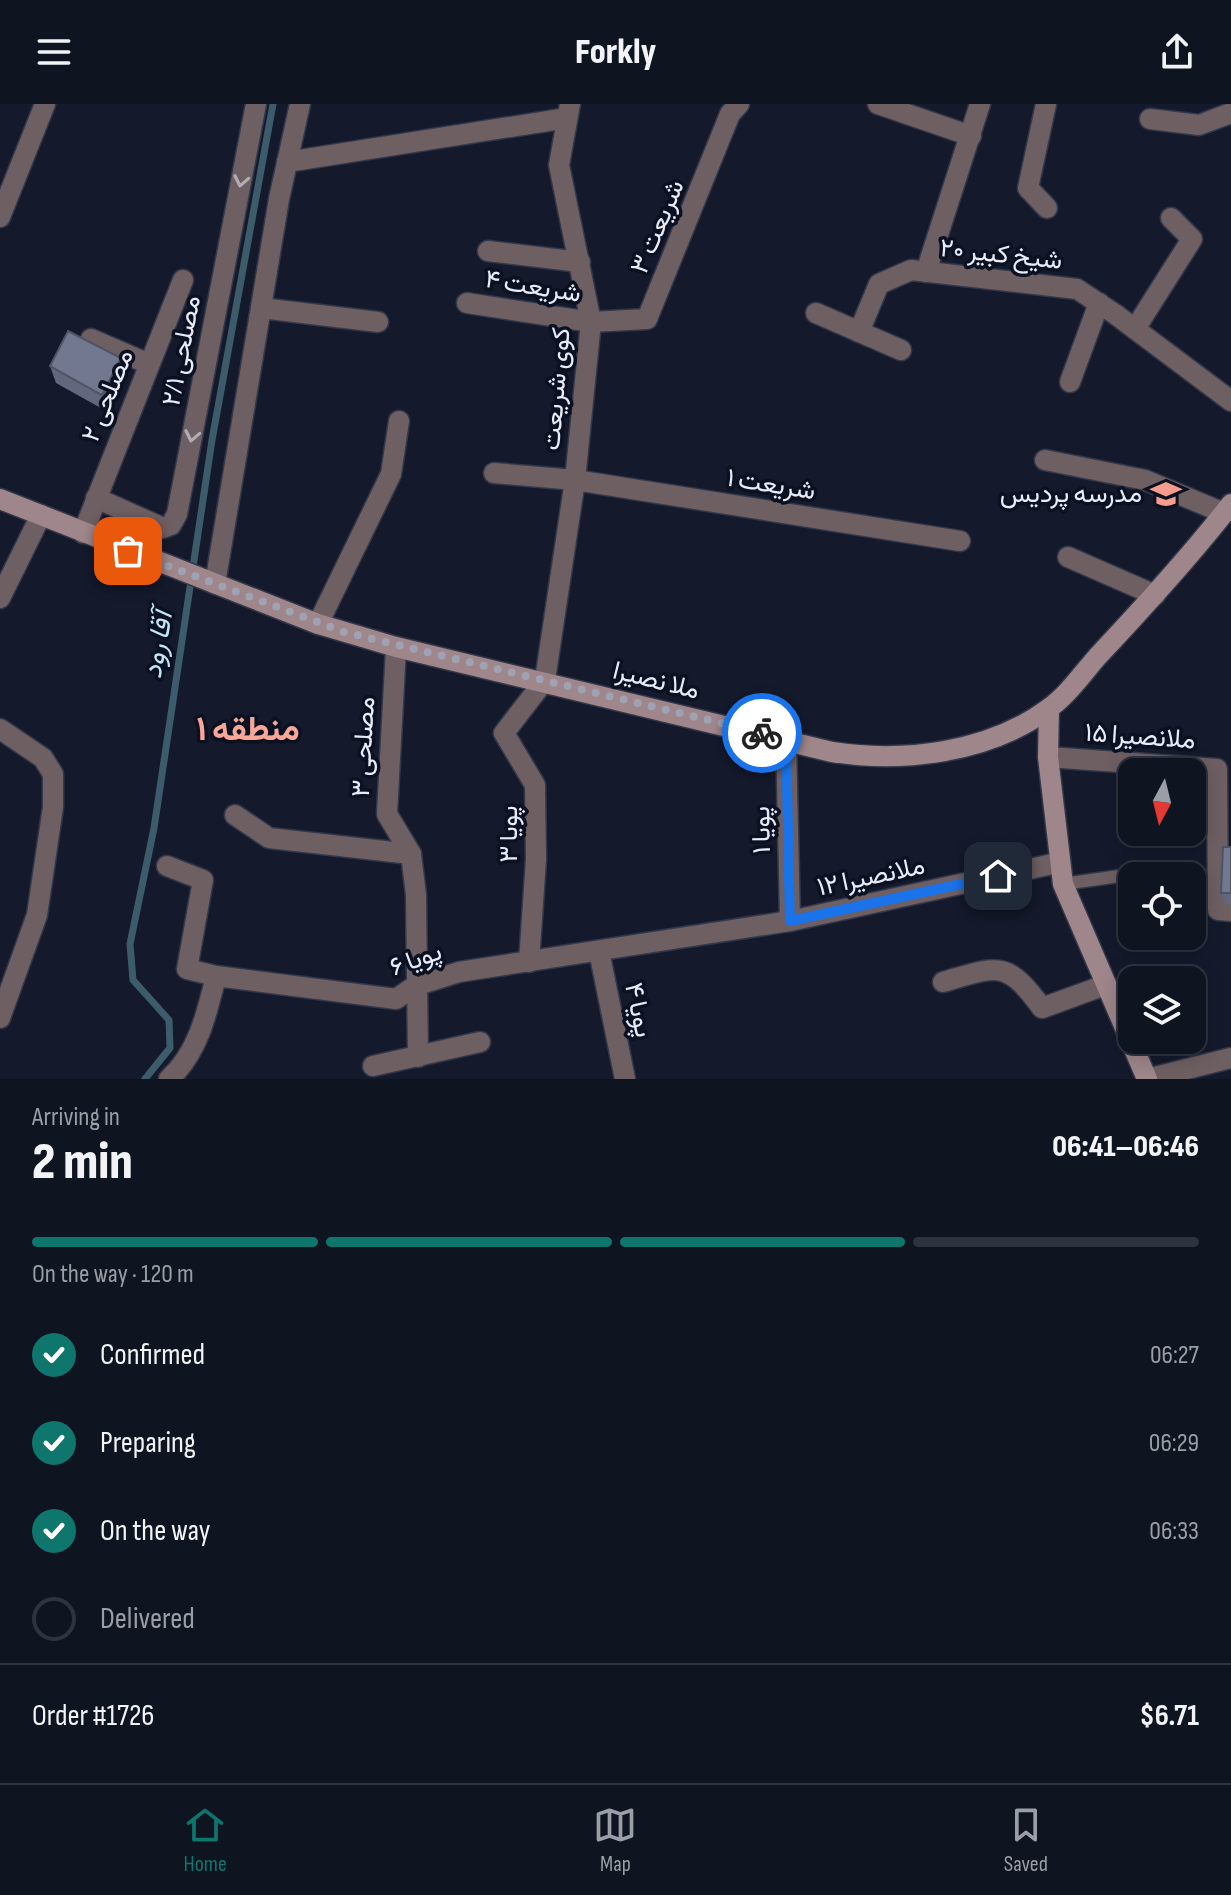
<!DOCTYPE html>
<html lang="en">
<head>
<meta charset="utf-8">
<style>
  :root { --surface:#0f1421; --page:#1d212e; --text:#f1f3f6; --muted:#9b9ea5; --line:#2f333f; --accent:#0f766e }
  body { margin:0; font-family:"Sofia Sans Condensed",Vazirmatn,sans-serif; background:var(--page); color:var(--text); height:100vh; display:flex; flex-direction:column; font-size:30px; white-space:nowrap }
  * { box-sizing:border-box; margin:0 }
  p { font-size:26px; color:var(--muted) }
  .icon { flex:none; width:44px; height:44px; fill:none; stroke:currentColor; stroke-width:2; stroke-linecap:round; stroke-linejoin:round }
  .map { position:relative; height:975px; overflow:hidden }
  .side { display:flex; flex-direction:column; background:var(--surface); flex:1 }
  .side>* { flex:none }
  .needle { width:52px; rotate:187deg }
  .tools { position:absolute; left:1118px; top:654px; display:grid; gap:16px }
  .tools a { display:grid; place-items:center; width:88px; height:88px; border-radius:16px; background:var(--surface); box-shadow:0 4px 20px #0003,0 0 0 2px var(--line); font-size:40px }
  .pin { position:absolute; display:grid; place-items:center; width:68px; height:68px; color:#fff; margin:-34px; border-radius:16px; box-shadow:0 4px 12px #0006 }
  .courier { position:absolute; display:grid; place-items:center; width:80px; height:80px; margin:-40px; border:6px solid #1a73e8; border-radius:50%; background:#fff; color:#222; box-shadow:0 2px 10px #0007 }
  .head em { font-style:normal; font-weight:800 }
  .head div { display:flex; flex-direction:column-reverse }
  .head { display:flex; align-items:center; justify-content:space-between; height:136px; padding:0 32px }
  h1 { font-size:52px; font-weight:800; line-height:60px }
  .bar { display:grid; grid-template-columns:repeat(4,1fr); gap:12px 8px; align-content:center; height:96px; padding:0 32px }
  .bar i { height:10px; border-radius:6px; background:var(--line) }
  .bar .selected { background:var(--accent) }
  .bar p { grid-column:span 4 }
  .line { display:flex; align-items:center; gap:20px; padding:0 32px; border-top:2px solid var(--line) }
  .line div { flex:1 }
  ol { padding:0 32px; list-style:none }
  li { display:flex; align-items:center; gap:24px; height:88px }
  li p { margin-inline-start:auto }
  li .icon { padding:8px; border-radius:50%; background:var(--accent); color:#fff; stroke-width:4 }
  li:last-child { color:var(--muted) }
  li i { width:44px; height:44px; border:4px solid var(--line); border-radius:50% }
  header { display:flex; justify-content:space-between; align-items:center; height:104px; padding:0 32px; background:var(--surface); font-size:36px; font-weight:800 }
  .dock { display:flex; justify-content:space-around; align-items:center; height:112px; border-top:2px solid var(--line); background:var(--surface); font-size:22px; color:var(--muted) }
  .dock a { display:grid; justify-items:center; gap:4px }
  .dock .selected { color:var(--accent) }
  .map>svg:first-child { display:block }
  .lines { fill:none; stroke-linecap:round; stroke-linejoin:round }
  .stream { stroke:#3c5c6b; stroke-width:7 }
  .lane-casing { stroke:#323749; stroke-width:15 }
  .street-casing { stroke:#323749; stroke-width:23 }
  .secondary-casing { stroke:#323749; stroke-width:23 }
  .lane { stroke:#6e5f62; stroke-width:12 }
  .street { stroke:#6e5f62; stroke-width:20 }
  .secondary { stroke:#9e868a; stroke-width:20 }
  .wall { fill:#61677c }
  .shaded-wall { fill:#4f5465 }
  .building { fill:#717890; stroke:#4f5465; stroke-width:2 }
  .oneway { stroke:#b1adb6 }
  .done { stroke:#9ea2b2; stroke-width:8; stroke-dasharray:0 14.4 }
  .route { stroke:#1a73e8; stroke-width:10 }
  .labels { text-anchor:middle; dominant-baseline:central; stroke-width:7; stroke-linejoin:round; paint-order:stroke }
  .street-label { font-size:26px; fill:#e8ecfa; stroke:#0c1122 }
  .poi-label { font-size:26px; fill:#e8ecfa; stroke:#0c1122; text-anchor:end }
  .water-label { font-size:28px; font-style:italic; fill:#c2e6f8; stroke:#0c1122 }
  .district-label { font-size:34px; font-weight:bold; fill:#f8a697; stroke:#0c1122 }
</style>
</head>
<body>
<header><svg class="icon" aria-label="menu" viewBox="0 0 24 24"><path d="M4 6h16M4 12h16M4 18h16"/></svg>Forkly<svg class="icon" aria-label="share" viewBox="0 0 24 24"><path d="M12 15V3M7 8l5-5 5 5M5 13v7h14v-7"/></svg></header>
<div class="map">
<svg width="1231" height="975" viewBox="0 0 1231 975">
  <rect width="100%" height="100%" fill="#141a2c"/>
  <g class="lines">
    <!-- stream -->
    <path class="stream" d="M 145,975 L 170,944 L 169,916 L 133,876 L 130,840 L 154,724 L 212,336 L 273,0"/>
    <!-- lane casing -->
    <g class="lane-casing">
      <path id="lane" d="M 1063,780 L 1155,767"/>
    </g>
    <!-- street casing -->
    <g class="street-casing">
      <g id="street">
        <path d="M 878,0 L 971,32"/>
        <path d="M 1046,0 L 1028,84 L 1047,104"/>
        <path d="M 1150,15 L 1199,21 L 1231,9"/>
        <path d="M 287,58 L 567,14"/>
        <path d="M 0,113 L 45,0"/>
        <path d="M 488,147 L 580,158"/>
        <path d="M 926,168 L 980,0"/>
        <path d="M 467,199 L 591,218 L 647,215 L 730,10 L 739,0"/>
        <path d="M 261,204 L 378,218"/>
        <path d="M 816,209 L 901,246"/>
        <path d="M 1135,225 L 1192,135 L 1171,114"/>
        <path d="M 859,228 L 879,180 L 911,166 L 1077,185 L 1115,210 L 1231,297"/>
        <path d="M 91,235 L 149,260"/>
        <path d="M 1070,278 L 1099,199"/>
        <path d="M 1045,356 L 1145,376 L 1224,409"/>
        <path d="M 494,369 L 575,376 L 960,437"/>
        <path d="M 96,394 L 163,424 L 171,421 L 177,410 L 256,0"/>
        <path d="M 83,429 L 183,176"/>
        <path d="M 1068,453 L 1155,491"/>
        <path d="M 215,480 L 279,95 L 300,0"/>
        <path d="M 0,494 L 41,411"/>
        <path d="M 318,520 L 391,370 L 399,317"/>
        <path d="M 396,543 L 387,710 L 411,750 L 416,791 L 418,953"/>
        <path d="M 0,625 L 43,654 L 53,670 L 53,703 L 37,811 L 0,914"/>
        <path d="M 786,635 L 790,817"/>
        <path d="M 1048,653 L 1217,665 L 1218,806 L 1231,807"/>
        <path d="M 235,711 L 269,734 L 411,750"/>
        <path d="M 167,762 L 203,776 L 187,865 L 216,872 L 396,895 L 415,882 L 459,868 L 790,817 L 1057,759"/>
        <path d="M 599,847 L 625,975"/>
        <path d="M 529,858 L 536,755 L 535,681 L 504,629 L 545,576 L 575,376 L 591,218 L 559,61 L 570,0"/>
        <path d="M 943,878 C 998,862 1006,855 1042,904 L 1105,881"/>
        <path d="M 373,962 L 480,938"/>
        <path d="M 169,975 C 198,949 207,909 216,872"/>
        <path d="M 1147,975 L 1231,954"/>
      </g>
    </g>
    <!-- secondary casing -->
    <g class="secondary-casing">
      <g id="secondary">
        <path d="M 0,395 L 318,520 L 396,543 L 832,648 C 903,659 988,649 1048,605 C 1067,592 1083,569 1098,552 C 1144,503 1190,453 1231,400"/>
        <path d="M 1049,605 L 1048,653 L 1063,780 L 1147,975"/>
      </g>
    </g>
    <!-- lane -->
    <use href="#lane" class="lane"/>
    <!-- street -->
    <use href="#street" class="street"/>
    <!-- secondary -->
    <use href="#secondary" class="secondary"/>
  </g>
  <!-- wall -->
  <g class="wall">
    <path d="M 50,262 L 127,271 L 108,308 L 56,279 Z"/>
    <path d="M 1231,743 L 1231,800 L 1225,800 L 1221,789 Z"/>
  </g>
  <!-- shaded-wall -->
  <path class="shaded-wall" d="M 121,254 L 127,271 L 108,308 L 102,291 Z"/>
  <!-- building -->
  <g class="building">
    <path d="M 68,227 L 121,254 L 102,291 L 50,262 Z"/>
    <path d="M 1223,743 L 1231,743 L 1231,789 L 1221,789 Z"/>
  </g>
  <!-- one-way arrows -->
  <defs><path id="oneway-chevron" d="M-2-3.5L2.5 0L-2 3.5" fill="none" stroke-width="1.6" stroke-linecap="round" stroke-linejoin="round" transform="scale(2)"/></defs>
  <g class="oneway">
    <use href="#oneway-chevron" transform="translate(241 77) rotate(101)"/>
    <use href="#oneway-chevron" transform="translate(192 332) rotate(101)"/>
  </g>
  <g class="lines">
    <!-- done -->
    <path class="done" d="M 128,447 L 344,528 L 762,629"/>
    <!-- route -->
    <path class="route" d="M 762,629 L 786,635 L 790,817 L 998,772"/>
  </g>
  <!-- icons -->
  <defs>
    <g id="school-bare" transform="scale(2.4)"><path d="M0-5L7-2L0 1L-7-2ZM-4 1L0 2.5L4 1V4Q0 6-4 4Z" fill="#f49d8d" stroke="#0c1122" stroke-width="2.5" paint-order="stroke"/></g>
  </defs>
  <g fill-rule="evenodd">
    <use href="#school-bare" x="1166" y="390"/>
  </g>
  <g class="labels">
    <!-- street labels -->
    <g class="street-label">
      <text transform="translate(658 123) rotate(-67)">شریعت ۳</text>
      <text transform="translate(1001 151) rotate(6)">شیخ کبیر ۲۰</text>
      <text transform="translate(533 183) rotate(9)">شریعت ۴</text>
      <text transform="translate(182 247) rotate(-79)">مصلحی ۲/۱</text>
      <text transform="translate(557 285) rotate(-85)">کوی شریعت</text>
      <text transform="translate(108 292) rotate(-68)">مصلحی ۲</text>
      <text transform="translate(771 381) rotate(9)">شریعت ۱</text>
      <text transform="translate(656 577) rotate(14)">ملا نصیرا</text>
      <text transform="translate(1140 633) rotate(4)">ملانصیرا ۱۵</text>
      <text transform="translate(364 643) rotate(-87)">مصلحی ۳</text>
      <text transform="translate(762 726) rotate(-91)">پویا ۱</text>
      <text transform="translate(509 730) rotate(-90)">پویا ۳</text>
      <text transform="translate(871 773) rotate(-12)">ملانصیرا ۱۲</text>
      <text transform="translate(416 856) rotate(-20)">پویا ۶</text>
      <text transform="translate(638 906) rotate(78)">پویا ۴</text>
    </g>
    <!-- poi labels -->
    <g class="poi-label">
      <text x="1142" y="390">مدرسه پردیس</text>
    </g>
    <!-- water labels -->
    <g class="water-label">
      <text transform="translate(158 541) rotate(-80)">آقا رود</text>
    </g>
    <!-- district labels -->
    <g class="district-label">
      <text x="248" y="625">منطقه ۱</text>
    </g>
  </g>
</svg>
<div class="tools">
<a><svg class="needle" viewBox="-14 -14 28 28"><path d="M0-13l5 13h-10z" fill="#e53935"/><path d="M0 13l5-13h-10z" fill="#9b9ea5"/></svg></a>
<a><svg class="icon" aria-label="locate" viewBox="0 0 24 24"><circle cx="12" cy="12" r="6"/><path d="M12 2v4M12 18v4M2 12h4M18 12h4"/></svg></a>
<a><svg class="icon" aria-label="layers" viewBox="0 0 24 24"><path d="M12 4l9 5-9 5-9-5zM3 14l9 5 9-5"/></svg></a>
</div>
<div class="pin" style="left:128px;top:447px;background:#ea580c"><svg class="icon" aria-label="bag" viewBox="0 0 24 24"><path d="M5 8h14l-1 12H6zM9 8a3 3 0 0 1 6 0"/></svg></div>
<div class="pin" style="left:998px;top:772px;background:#1f2937"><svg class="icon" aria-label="home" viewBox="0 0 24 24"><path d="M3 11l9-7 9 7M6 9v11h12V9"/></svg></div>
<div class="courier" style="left:762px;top:629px"><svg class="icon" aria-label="bike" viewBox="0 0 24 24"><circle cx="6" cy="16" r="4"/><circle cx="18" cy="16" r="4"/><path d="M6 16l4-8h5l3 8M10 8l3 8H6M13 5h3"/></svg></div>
</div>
<section class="side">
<div class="head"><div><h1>2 min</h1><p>Arriving in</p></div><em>06:41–06:46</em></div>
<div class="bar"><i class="selected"></i><i class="selected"></i><i class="selected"></i><i></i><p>On the way · 120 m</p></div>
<ol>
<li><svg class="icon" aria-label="check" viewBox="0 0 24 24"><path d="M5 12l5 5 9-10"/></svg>Confirmed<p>06:27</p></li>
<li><svg class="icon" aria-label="check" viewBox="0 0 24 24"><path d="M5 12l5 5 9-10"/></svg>Preparing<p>06:29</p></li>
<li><svg class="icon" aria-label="check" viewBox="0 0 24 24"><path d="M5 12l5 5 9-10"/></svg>On the way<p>06:33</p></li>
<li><i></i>Delivered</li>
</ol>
<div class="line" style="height:104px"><div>Order #1726</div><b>$6.71</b></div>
</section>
<nav class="dock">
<a class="selected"><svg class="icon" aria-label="home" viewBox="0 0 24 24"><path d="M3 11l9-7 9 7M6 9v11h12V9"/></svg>Home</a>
<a><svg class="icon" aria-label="map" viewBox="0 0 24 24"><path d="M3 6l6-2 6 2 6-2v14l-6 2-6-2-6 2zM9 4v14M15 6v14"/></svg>Map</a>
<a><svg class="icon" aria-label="saved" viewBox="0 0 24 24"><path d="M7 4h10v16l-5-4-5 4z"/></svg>Saved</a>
</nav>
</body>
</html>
